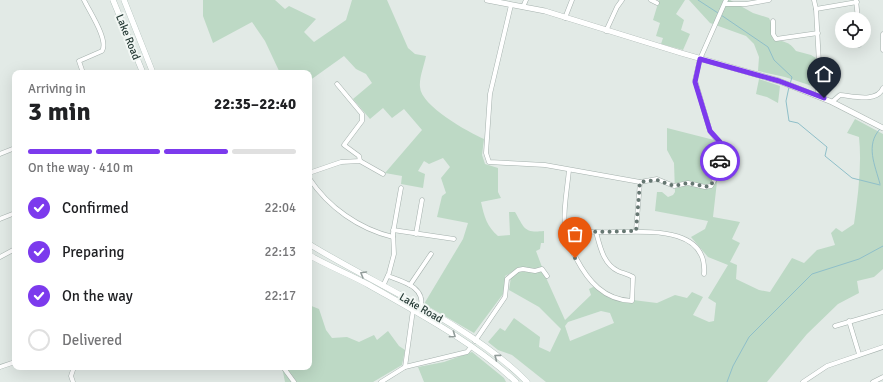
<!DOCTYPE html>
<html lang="en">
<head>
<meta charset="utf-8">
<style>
  :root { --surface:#fff; --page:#f6f6f6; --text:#202124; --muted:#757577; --line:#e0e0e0; --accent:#7c3aed }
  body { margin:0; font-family:Signika,sans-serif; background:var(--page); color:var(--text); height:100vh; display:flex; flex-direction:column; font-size:15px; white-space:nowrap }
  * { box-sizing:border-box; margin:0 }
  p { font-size:13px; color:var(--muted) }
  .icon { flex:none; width:22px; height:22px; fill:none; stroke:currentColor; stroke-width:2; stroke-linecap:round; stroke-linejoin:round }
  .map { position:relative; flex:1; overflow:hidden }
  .drawer { position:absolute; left:12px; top:70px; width:300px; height:300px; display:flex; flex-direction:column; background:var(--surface); border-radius:8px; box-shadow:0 4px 16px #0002 }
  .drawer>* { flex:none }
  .tools { position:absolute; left:835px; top:12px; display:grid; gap:8px }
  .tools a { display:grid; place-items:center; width:36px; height:36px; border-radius:50%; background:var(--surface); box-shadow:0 4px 16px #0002; font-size:20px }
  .pin { position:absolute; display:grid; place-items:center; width:34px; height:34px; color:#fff; margin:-41px -17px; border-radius:50% 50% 50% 0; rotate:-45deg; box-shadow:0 0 4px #0007 }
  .pin .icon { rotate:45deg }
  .courier { position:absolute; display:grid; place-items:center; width:40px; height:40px; margin:-20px; border:3px solid #7c3aed; border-radius:50%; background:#fff; color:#222; box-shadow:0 1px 5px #0007 }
  .overview em { font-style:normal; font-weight:700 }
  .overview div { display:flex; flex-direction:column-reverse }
  .overview { display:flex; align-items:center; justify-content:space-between; height:68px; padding:0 16px }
  h1 { font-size:26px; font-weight:700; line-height:30px }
  .bar { display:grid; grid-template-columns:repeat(4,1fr); gap:6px 4px; align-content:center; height:48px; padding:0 16px }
  .bar i { height:5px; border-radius:3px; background:var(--line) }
  .bar .current { background:var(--accent) }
  .bar p { grid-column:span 4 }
  ol { padding:0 16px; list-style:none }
  li { display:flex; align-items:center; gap:12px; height:44px }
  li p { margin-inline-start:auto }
  li .icon { padding:4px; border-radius:50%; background:var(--accent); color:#fff; stroke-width:4 }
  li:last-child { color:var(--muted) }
  li i { width:22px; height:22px; border:2px solid var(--line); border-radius:50% }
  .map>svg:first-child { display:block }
  .green { fill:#bdd9c5; fill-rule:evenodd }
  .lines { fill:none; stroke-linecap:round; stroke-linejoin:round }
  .stream { stroke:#8fbfc9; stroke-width:1 }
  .minor-casing { stroke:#a5b1ad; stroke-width:5 }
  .tertiary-casing { stroke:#a5b1ad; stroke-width:6 }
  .secondary-casing { stroke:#a2b5ae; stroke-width:6 }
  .minor { stroke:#fff; stroke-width:4 }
  .tertiary { stroke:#fff; stroke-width:5 }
  .secondary { stroke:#fff; stroke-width:5.5 }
  .oneway { stroke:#929c9a }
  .done { stroke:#667772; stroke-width:4; stroke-dasharray:0 7.2 }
  .route { stroke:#7c3aed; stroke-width:5 }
  .labels { text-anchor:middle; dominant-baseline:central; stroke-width:4; stroke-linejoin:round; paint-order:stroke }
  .street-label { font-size:11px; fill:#243934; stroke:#f2f7f4 }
</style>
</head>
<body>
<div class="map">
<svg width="883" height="382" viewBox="0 0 883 382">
  <rect width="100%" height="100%" fill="#e2eae6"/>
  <!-- green -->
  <g class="green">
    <path d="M 203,0 L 275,0 L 285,9 L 289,6 L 316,19 L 304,32 L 314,42 L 346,20 L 352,0 L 387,0 L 408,48 L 415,54 L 426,56 C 424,66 419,78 420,87 C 421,106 468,132 484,139 L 482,155 L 485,164 L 498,168 L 498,192 L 501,198 L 481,202 C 484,216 487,227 498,236 L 510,235 L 509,212 L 515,212 C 525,229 524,233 544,231 L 544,243 L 541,243 L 540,249 L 536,251 L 542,267 L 535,270 L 523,267 L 505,276 L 506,290 L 474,333 L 424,304 L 463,239 L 468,223 L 437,217 L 442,196 L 446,193 L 441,178 L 450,167 L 443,158 L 429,164 L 424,161 L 418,171 L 425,174 L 423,188 L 401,184 L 402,176 L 385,173 L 422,130 L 404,109 L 392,118 L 383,108 L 370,119 L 353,99 L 372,83 L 366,74 L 356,69 L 344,56 L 309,81 L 309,73 L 280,73 L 265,41 L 252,22 L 213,43 L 203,16 Z"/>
    <path d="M 659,0 L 685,0 L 676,14 L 684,20 L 681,30 L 690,34 L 683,50 L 661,44 L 663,38 L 656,36 L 660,23 L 653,20 Z"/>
    <path d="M 689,0 L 730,0 L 753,13 L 769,18 C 773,25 771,32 773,39 C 784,42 789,41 796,51 L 811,55 L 816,58 L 818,88 L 785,77 L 758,71 L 759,57 L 754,44 L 746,36 L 710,23 Z"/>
    <path d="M 759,79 L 780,86 L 778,103 L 767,97 L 756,94 Z"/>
    <path d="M 855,119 L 883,134 L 883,269 L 874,277 L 857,281 L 859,293 L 838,304 L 807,334 L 767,382 L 546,382 L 512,355 L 498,350 L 488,342 L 500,328 L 505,331 L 514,318 L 540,337 L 539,347 L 550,352 L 561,329 L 539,307 L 509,290 L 511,277 L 520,270 L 543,271 L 565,320 L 591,295 L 589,289 L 593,287 L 599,288 L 609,298 L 612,295 L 625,299 L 657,303 L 675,295 L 687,298 L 692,292 L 703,297 L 693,315 L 709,322 L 714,321 L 716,303 L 708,298 L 728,265 L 708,257 L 691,237 L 705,229 L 708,221 L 655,211 L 657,192 L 662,192 L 668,197 L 673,195 L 675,192 L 674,163 L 667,150 L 667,128 L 718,141 L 721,146 L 713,217 L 740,222 L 732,239 L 740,243 L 730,262 L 737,265 L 736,279 L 759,290 L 770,292 L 792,258 L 804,263 L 817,250 L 835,245 L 831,233 L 836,228 L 842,232 L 854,224 C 858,195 862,166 859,137 L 847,133 ZM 601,311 L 610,313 L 614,323 L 570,341 L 565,326 L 568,322 Z"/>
    <path d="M 309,305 L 319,309 L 326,330 L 332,338 L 347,337 L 359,342 L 374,335 L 377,340 L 388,331 L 399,346 L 405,350 L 402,365 L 373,382 L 285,382 L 282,367 L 309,367 Z"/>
    <path d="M 472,352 L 504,378 L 506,382 L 424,382 L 418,367 L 444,362 Z"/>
  </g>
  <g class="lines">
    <!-- stream -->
    <g class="stream">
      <path d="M 698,0 L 718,13"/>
      <path d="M 721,15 L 768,47 L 774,60 L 792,77 L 790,84"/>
      <path d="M 789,87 L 786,101 L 789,121 L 798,123 L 827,147 L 825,156 L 852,178 L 880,185"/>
      <path d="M 880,184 C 875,165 865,145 880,129"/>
      <path d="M 727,382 L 733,366 L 749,337 L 812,274 L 859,259 L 883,246"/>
    </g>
    <!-- minor casing -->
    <g class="minor-casing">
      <g id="minor">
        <path d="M 651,0 L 657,3"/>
        <path d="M 814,0 L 816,9 L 820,81 L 817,95"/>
        <path d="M 856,0 L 858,19"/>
        <path d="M 725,4 L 746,4 L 769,0"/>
        <path d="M 511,5 L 490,94 L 486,153 L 489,162 L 545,165 L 640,182 L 657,179 L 674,186 L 688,183 L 705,187 L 711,186 L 719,172 L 719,158 L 717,152 L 720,144 L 710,131 L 695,80 L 700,59 L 726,0"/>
        <path d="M 523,7 L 526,0"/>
        <path d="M 816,9 L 857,2"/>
        <path d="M 565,18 L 572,0"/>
        <path d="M 773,21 L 773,34 L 776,39 L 818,33"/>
        <path d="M 606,31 L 617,7 L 622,0"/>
        <path d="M 883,34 L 883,50"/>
        <path d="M 859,41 L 859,45"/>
        <path d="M 83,73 L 79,61 L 102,51 C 109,40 89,11 84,0"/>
        <path d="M 337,84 L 362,114 L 362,121 L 344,145 L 359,156 L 360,161"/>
        <path d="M 832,102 L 840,95 C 853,96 877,103 883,88"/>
        <path d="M 0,154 L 15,148"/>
        <path d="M 569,170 C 567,191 562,215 566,236 C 567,244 572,251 576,258 C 588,281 604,300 632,301 L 633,277 C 628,274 622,273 618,271 C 603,264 600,246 596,232"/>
        <path d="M 309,173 L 341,162 L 360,161 L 383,174"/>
        <path d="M 309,178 C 328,207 359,229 393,237"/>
        <path d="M 0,219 L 15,213"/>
        <path d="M 565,226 C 581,232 598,233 614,232 C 646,232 708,226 704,274"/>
        <path d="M 393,230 L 454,239"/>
        <path d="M 636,231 L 640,182"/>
        <path d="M 416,234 L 422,200"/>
        <path d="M 0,257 L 15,249"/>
        <path d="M 388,276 C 404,282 425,287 421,307"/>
        <path d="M 410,285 L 431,254"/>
        <path d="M 383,286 L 389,273 L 394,254 L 393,233 L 401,188"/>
        <path d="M 849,321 L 859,354"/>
        <path d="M 835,326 L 883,312"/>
        <path d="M 475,341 L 505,297 L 507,279 L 518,270 L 523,269 L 535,271 L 542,269 L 547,276"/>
        <path d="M 0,367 L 15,362"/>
        <path d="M 283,367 L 294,382"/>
        <path d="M 405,367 L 467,352 L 471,347"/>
        <path d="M 73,382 L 71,376 L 74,367"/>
        <path d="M 381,382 L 405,367 L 413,310"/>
        <path d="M 803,382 L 827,366 L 883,347"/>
        <path d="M 873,382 L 883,377"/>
      </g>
    </g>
    <!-- tertiary casing -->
    <g class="tertiary-casing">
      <path id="tertiary" d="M 487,0 L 545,11 L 681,53 L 779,81 L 832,102 L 883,128"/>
    </g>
    <!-- secondary casing -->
    <g class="secondary-casing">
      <g id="secondary">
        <path d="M 113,0 L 143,73"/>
        <path d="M 124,0 L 153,73"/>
        <path d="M 309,244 C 379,287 470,324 527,382"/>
        <path d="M 309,255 C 328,266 349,274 369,285 C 418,313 475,343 516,382"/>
      </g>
    </g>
    <!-- minor -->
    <use href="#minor" class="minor"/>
    <!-- tertiary -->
    <use href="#tertiary" class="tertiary"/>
    <!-- secondary -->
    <use href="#secondary" class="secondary"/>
  </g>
  <!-- one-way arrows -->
  <defs><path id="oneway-chevron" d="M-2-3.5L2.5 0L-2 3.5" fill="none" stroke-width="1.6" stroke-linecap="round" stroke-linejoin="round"/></defs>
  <g class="oneway">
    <use href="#oneway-chevron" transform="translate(363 274) rotate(-150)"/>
    <use href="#oneway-chevron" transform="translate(453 335) rotate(35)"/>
    <use href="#oneway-chevron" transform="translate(497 357) rotate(-143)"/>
  </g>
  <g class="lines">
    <!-- done -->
    <path class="done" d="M 575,258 L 566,239 L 565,226 L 596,232 L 636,231 L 640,182 L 657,180 L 674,186 L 688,183 L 709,187 L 718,176 L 720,161"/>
    <!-- route -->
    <path class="route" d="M 720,161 L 717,152 L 720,142 L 710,131 L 695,82 L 700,59 L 779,81 L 824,98"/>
  </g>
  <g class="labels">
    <!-- street labels -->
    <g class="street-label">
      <text transform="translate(128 37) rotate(68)">Lake Road</text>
      <text transform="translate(421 308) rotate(30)">Lake Road</text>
    </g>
  </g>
</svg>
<div class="tools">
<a><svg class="icon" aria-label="locate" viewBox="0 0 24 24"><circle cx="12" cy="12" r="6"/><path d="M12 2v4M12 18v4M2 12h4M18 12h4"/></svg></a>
</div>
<div class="pin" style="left:575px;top:258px;background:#ea580c"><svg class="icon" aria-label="bag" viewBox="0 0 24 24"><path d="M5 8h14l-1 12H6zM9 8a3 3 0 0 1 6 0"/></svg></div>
<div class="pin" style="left:824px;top:98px;background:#1f2937"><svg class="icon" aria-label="home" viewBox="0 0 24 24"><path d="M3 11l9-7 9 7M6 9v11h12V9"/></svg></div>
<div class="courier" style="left:720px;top:161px"><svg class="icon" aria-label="car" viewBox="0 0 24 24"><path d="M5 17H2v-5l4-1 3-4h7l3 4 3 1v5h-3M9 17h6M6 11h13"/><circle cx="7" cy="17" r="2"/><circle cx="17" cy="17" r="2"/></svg></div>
<section class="drawer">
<div class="overview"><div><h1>3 min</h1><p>Arriving in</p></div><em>22:35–22:40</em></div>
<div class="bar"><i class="current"></i><i class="current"></i><i class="current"></i><i></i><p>On the way · 410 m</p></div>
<ol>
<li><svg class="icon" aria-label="check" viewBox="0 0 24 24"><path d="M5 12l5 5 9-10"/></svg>Confirmed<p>22:04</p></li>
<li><svg class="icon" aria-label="check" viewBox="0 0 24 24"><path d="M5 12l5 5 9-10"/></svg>Preparing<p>22:13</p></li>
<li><svg class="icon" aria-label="check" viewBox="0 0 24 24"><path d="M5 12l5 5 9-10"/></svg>On the way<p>22:17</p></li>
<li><i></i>Delivered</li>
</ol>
</section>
</div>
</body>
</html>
